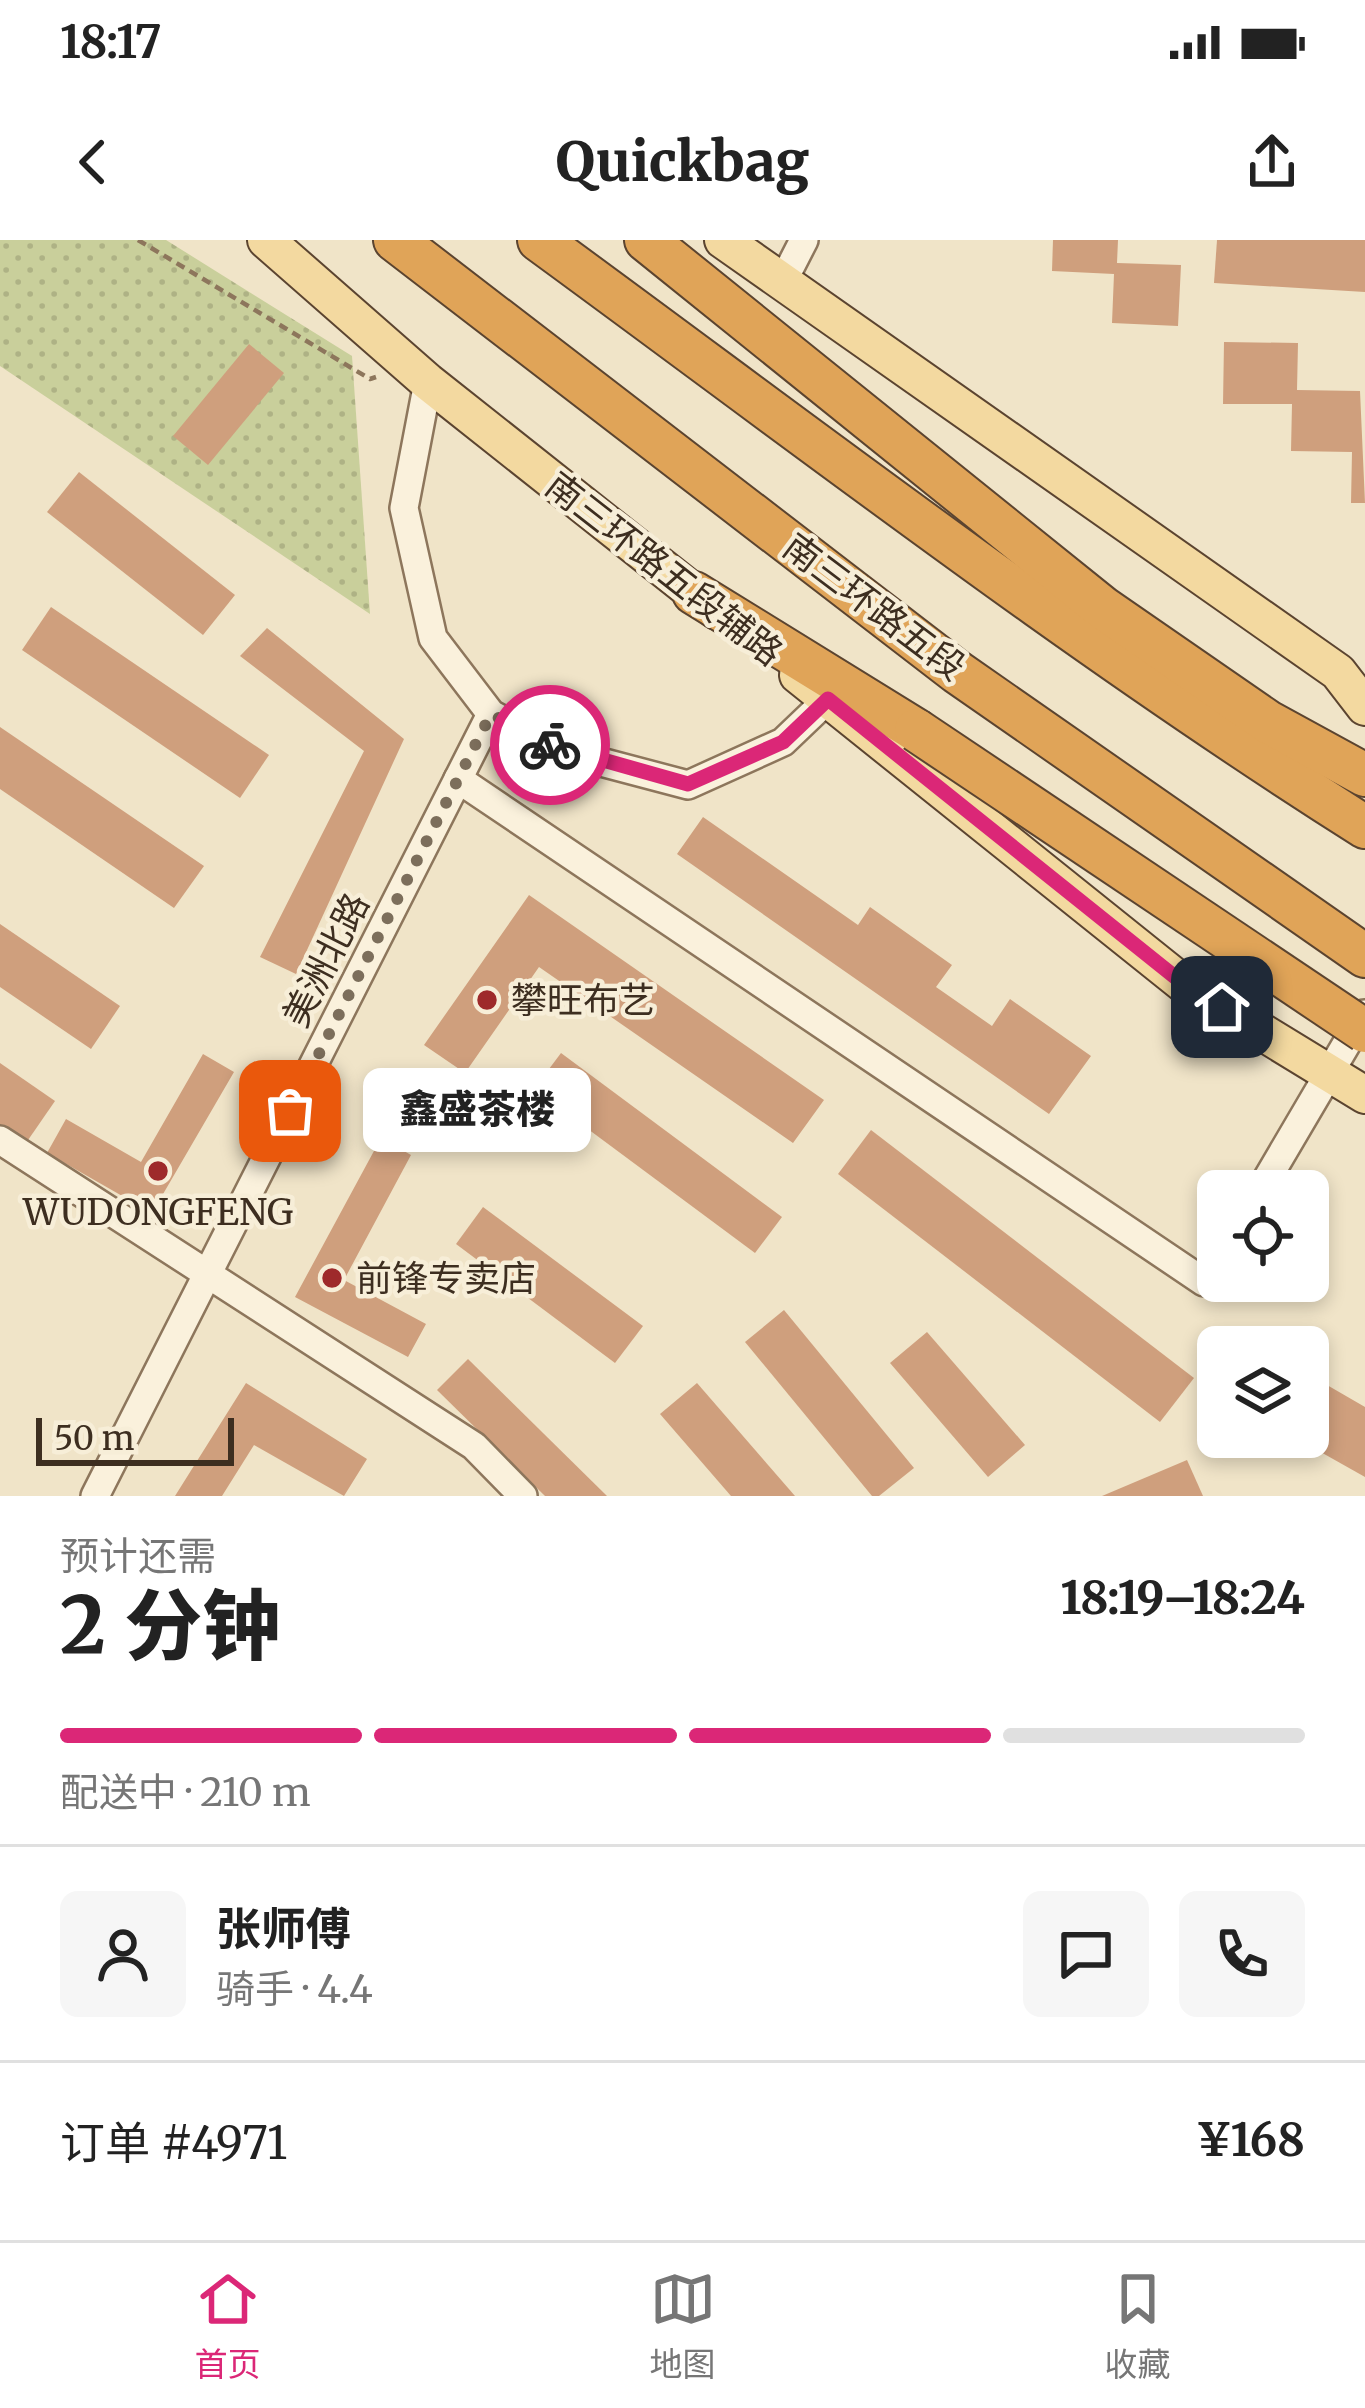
<!DOCTYPE html>
<html lang="zh">
<head>
<meta charset="utf-8">
<style>
  :root { --surface:#fff; --page:#f6f6f6; --text:#222; --muted:#767676; --line:#e0e0e0; --accent:#db2777 }
  body { margin:0; font-family:Merriweather,"Noto Sans SC",serif; background:var(--page); color:var(--text); height:100vh; display:flex; flex-direction:column; font-size:45px; white-space:nowrap }
  * { box-sizing:border-box; margin:0 }
  p { font-size:39px; color:var(--muted) }
  .icon { flex:none; width:66px; height:66px; fill:none; stroke:currentColor; stroke-width:2; stroke-linecap:round; stroke-linejoin:round }
  .map { position:relative; height:1256px; overflow:hidden }
  .panel { display:flex; flex-direction:column; background:var(--surface); flex:1 }
  .panel>* { flex:none }
  .controls { position:absolute; left:1197px; top:930px; display:grid; gap:24px }
  .controls a { display:grid; place-items:center; width:132px; height:132px; border-radius:18px; background:var(--surface); box-shadow:0 6px 18px #0003; font-size:60px }
  .scale { position:absolute; left:36px; bottom:30px; width:198px; box-sizing:border-box; padding-left:12px; border:6px solid #3d2e20; border-top:0; font-size:33px; line-height:42px; white-space:nowrap; color:#3d2e20; -webkit-text-stroke:9px #f7eed8; paint-order:stroke }
  .pin { position:absolute; display:grid; place-items:center; width:102px; height:102px; color:#fff; margin:-51px; border-radius:24px; box-shadow:0 6px 18px #0006 }
  .courier { position:absolute; display:grid; place-items:center; width:120px; height:120px; margin:-60px; border:9px solid #db2777; border-radius:50%; background:#fff; color:#222; box-shadow:0 3px 15px #0007 }
  .bubble { position:absolute; height:84px; border-radius:18px; background:var(--surface); box-shadow:0 6px 18px #0003; font-size:39px; font-weight:800; line-height:84px; text-align:center }
  .headline em { font-style:normal; font-weight:800 }
  .headline div { display:flex; flex-direction:column-reverse }
  .headline { display:flex; align-items:center; justify-content:space-between; height:204px; padding:0 60px }
  h1 { font-size:78px; font-weight:800; line-height:90px }
  .bar { display:grid; grid-template-columns:repeat(4,1fr); gap:18px 12px; align-content:center; height:144px; padding:0 60px }
  .bar i { height:15px; border-radius:9px; background:var(--line) }
  .bar .active { background:var(--accent) }
  .bar p { grid-column:span 4 }
  .line { display:flex; align-items:center; gap:30px; padding:0 60px; border-top:3px solid var(--line) }
  .line div { flex:1 }
  .round { display:grid; place-items:center; flex:none; width:126px; height:126px; border-radius:18px; background:var(--page) }
  .status { display:flex; justify-content:space-between; align-items:center; height:84px; padding:0 60px; background:var(--surface); direction:ltr }
  .status svg { height:33px; fill:currentColor }
  header { display:flex; justify-content:space-between; align-items:center; height:156px; padding:0 60px; background:var(--surface); font-size:54px; font-weight:800 }
  .dock { display:flex; justify-content:space-around; align-items:center; height:168px; border-top:3px solid var(--line); background:var(--surface); font-size:33px; color:var(--muted) }
  .dock a { display:grid; justify-items:center; gap:6px }
  .dock .active { color:var(--accent) }
  .map>svg:first-child { display:block }
  .green { fill:url(#green-dots) }
  .building { fill:#cf9f7d }
  .lines { fill:none; stroke-linecap:round; stroke-linejoin:round }
  .minor-casing { stroke:#8d765c; stroke-width:32 }
  .major-casing { stroke:#5b4430; stroke-width:40 }
  .highway-casing { stroke:#5b4430; stroke-width:46 }
  .path { stroke:#8d765c; stroke-width:4.5; stroke-dasharray:9 6; stroke-linecap:butt }
  .minor { stroke:#faf1dc; stroke-width:27 }
  .major { stroke:#f3d9a0; stroke-width:36 }
  .highway { stroke:#e0a458; stroke-width:42 }
  .highway-bridge-casing { stroke:#5b4430; stroke-width:46; stroke-linecap:butt }
  .highway-bridge { stroke:#e0a458; stroke-width:42 }
  .done { stroke:#7c6e5b; stroke-width:12; stroke-dasharray:0 21.6 }
  .route { stroke:#db2777; stroke-width:15 }
  .poi-dot { fill:#9e2a2b; stroke:#f7eed8; stroke-width:4.5 }
  .labels { text-anchor:middle; dominant-baseline:central; stroke-width:9; stroke-linejoin:round; paint-order:stroke }
  .street-label { font-size:36px; fill:#3d2e20; stroke:#f7eed8 }
  .poi-label { font-size:36px; fill:#3d2e20; stroke:#f7eed8; text-anchor:start }
</style>
</head>
<body>
<div class="status"><b>18:17</b><svg viewBox="0 0 49 12"><path d="M0 12V9h3v3zM5 12V6h3v6zM10 12V3h3v9zM15 12V0h3v12zM26 1h20v11H26zM47 4h2v5h-2z"/></svg></div>
<header><svg class="icon" aria-label="back" viewBox="0 0 24 24"><path d="M15 5l-7 7 7 7"/></svg>Quickbag<svg class="icon" aria-label="share" viewBox="0 0 24 24"><path d="M12 15V3M7 8l5-5 5 5M5 13v7h14v-7"/></svg></header>
<div class="map">
<svg width="1365" height="1256" viewBox="0 0 1365 1256">
  <defs>
    <pattern id="green-dots" width="8" height="8" patternUnits="userSpaceOnUse" patternTransform="scale(3)"><rect width="8" height="8" fill="#c9cf9b"/><path d="M2 2h.1M6 6h.1" fill="none" stroke="#aeb285" stroke-width="1.8" stroke-linecap="round"/></pattern>
  </defs>
  <rect width="100%" height="100%" fill="#f0e4c8"/>
  <!-- green -->
  <path class="green" d="M 0,0 L 166,0 L 352,116 L 370,374 L 0,126 Z"/>
  <!-- building -->
  <g class="building">
    <path d="M 1053,0 L 1118,0 L 1117,23 L 1181,25 L 1178,86 L 1112,83 L 1114,34 L 1052,31 Z"/>
    <path d="M 1217,0 L 1365,0 L 1365,52 L 1214,43 Z"/>
    <path d="M 1224,102 L 1298,103 L 1297,150 L 1360,151 L 1365,263 L 1351,263 L 1352,212 L 1291,211 L 1292,164 L 1223,164 Z"/>
    <path d="M 249,104 L 284,133 L 208,225 L 173,196 Z"/>
    <path d="M 79,232 L 235,355 L 203,395 L 47,272 Z"/>
    <path d="M 51,367 L 269,515 L 240,558 L 22,410 Z"/>
    <path d="M 267,388 L 404,499 L 296,734 L 260,717 L 364,511 L 240,416 Z"/>
    <path d="M 0,487 L 204,626 L 174,668 L 0,549 Z"/>
    <path d="M 703,577 L 858,685 L 870,667 L 952,725 L 936,747 L 992,786 L 1010,759 L 1091,816 L 1049,874 L 677,614 Z"/>
    <path d="M 529,655 L 824,860 L 793,903 L 539,727 L 465,833 L 424,805 Z"/>
    <path d="M 0,684 L 120,766 L 91,809 L 0,747 Z"/>
    <path d="M 561,813 L 782,977 L 755,1013 L 534,849 Z"/>
    <path d="M 203,814 L 234,832 L 152,973 L 47,913 L 66,879 L 141,922 Z"/>
    <path d="M 0,823 L 55,861 L 26,903 L 0,885 Z"/>
    <path d="M 871,890 L 1194,1138 L 1160,1182 L 838,934 Z"/>
    <path d="M 381,898 L 411,915 L 344,1040 L 426,1084 L 408,1117 L 295,1057 Z"/>
    <path d="M 483,967 L 643,1086 L 615,1123 L 456,1004 Z"/>
    <path d="M 784,1070 L 914,1228 L 879,1256 L 872,1256 L 745,1102 Z"/>
    <path d="M 927,1092 L 1025,1205 L 988,1237 L 890,1123 Z"/>
    <path d="M 468,1119 L 607,1256 L 545,1256 L 437,1150 Z"/>
    <path d="M 1308,1134 L 1365,1167 L 1365,1237 L 1294,1197 L 1308,1197 Z"/>
    <path d="M 246,1143 L 367,1219 L 344,1256 L 254,1205 L 222,1256 L 175,1256 Z"/>
    <path d="M 697,1143 L 795,1256 L 731,1256 L 660,1174 Z"/>
    <path d="M 1187,1220 L 1203,1256 L 1102,1256 Z"/>
  </g>
  <g class="lines">
    <!-- minor casing -->
    <g class="minor-casing">
      <g id="minor">
        <path d="M 782,43 L 804,0"/>
        <path d="M 428,142 L 404,268 L 433,398 L 491,474 L 563,512 L 688,545 L 783,502 L 828,459"/>
        <path d="M 458,539 L 1204,1042 L 1218,1020"/>
        <path d="M 0,900 L 474,1206 L 523,1256"/>
        <path d="M 1260,951 L 1364,774"/>
        <path d="M 95,1256 L 491,474"/>
      </g>
    </g>
    <!-- major casing -->
    <g class="major-casing">
      <g id="major">
        <path d="M 266,0 L 428,142 L 717,371"/>
        <path d="M 723,0 L 1338,432 L 1365,467"/>
        <path d="M 798,435 L 1185,745 L 1365,855"/>
      </g>
    </g>
    <!-- highway casing -->
    <g class="highway-casing">
      <g id="highway">
        <path d="M 395,0 L 957,432 L 1365,716"/>
        <path d="M 539,0 C 811,199 1080,407 1365,587"/>
        <path d="M 646,0 L 1103,368 L 1268,482 L 1365,535"/>
        <path d="M 694,353 L 916,490"/>
      </g>
    </g>
    <!-- path -->
    <path class="path" d="M 138,0 L 370,139 L 376,137"/>
    <!-- minor -->
    <use href="#minor" class="minor"/>
    <!-- major -->
    <use href="#major" class="major"/>
    <!-- highway -->
    <use href="#highway" class="highway"/>
    <!-- highway-bridge casing -->
    <g class="highway-bridge-casing">
      <path id="highway-bridge" d="M 916,490 L 1365,791"/>
    </g>
    <!-- highway-bridge -->
    <use href="#highway-bridge" class="highway-bridge"/>
  </g>
  <g class="lines">
    <!-- done -->
    <path class="done" d="M 290,871 L 491,474 L 550,505"/>
    <!-- route -->
    <path class="route" d="M 550,505 L 688,544 L 783,502 L 828,459 L 1185,745 L 1222,767"/>
  </g>
  <!-- markers -->
  <g class="poi-dot">
    <circle cx="487" cy="760" r="12"/>
    <circle cx="158" cy="931" r="12"/>
    <circle cx="332" cy="1038" r="12"/>
  </g>
  <g class="labels">
    <!-- street labels -->
    <g class="street-label">
      <text transform="translate(664 329) rotate(38)">南三环路五段辅路</text>
      <text transform="translate(874 367) rotate(37)">南三环路五段</text>
      <text transform="translate(326 720) rotate(-63)">美洲北路</text>
    </g>
    <!-- poi labels -->
    <g class="poi-label">
      <text x="511" y="760">攀旺布艺</text>
      <text x="158" y="972" text-anchor="middle">WUDONGFENG</text>
      <text x="356" y="1038">前锋专卖店</text>
    </g>
  </g>
</svg>
<div class="controls">
<a><svg class="icon" aria-label="locate" viewBox="0 0 24 24"><circle cx="12" cy="12" r="6"/><path d="M12 2v4M12 18v4M2 12h4M18 12h4"/></svg></a>
<a><svg class="icon" aria-label="layers" viewBox="0 0 24 24"><path d="M12 4l9 5-9 5-9-5zM3 14l9 5 9-5"/></svg></a>
</div>
<div class="scale">50 m</div>
<div class="pin" style="left:290px;top:871px;background:#ea580c"><svg class="icon" aria-label="bag" viewBox="0 0 24 24"><path d="M5 8h14l-1 12H6zM9 8a3 3 0 0 1 6 0"/></svg></div>
<div class="pin" style="left:1222px;top:767px;background:#1f2937"><svg class="icon" aria-label="home" viewBox="0 0 24 24"><path d="M3 11l9-7 9 7M6 9v11h12V9"/></svg></div>
<div class="courier" style="left:550px;top:505px"><svg class="icon" aria-label="bike" viewBox="0 0 24 24"><circle cx="6" cy="16" r="4"/><circle cx="18" cy="16" r="4"/><path d="M6 16l4-8h5l3 8M10 8l3 8H6M13 5h3"/></svg></div>
<div class="bubble" style="left:363px;top:828px;width:228px">鑫盛茶楼</div>
</div>
<section class="panel">
<div class="headline"><div><h1>2 分钟</h1><p>预计还需</p></div><em>18:19–18:24</em></div>
<div class="bar"><i class="active"></i><i class="active"></i><i class="active"></i><i></i><p>配送中 · 210 m</p></div>
<div class="line" style="height:216px"><a class="round"><svg class="icon" aria-label="person" viewBox="0 0 24 24"><circle cx="12" cy="8" r="4"/><path d="M4 21q1-7 8-7t8 7"/></svg></a><div><b>张师傅</b><p>骑手 · 4.4</p></div><a class="round"><svg class="icon" aria-label="chat" viewBox="0 0 24 24"><path d="M4 5h16v11H9l-5 4z"/></svg></a><a class="round"><svg class="icon" aria-label="phone" viewBox="0 0 24 24"><path d="M5 4h4l2 5-3 2q2 4 5 5l2-3 5 2v4C11 20 4 13 5 4z"/></svg></a></div>
<div class="line" style="height:156px"><div>订单 #4971</div><b>¥168</b></div>
</section>
<nav class="dock">
<a class="active"><svg class="icon" aria-label="home" viewBox="0 0 24 24"><path d="M3 11l9-7 9 7M6 9v11h12V9"/></svg>首页</a>
<a><svg class="icon" aria-label="map" viewBox="0 0 24 24"><path d="M3 6l6-2 6 2 6-2v14l-6 2-6-2-6 2zM9 4v14M15 6v14"/></svg>地图</a>
<a><svg class="icon" aria-label="saved" viewBox="0 0 24 24"><path d="M7 4h10v16l-5-4-5 4z"/></svg>收藏</a>
</nav>
</body>
</html>
